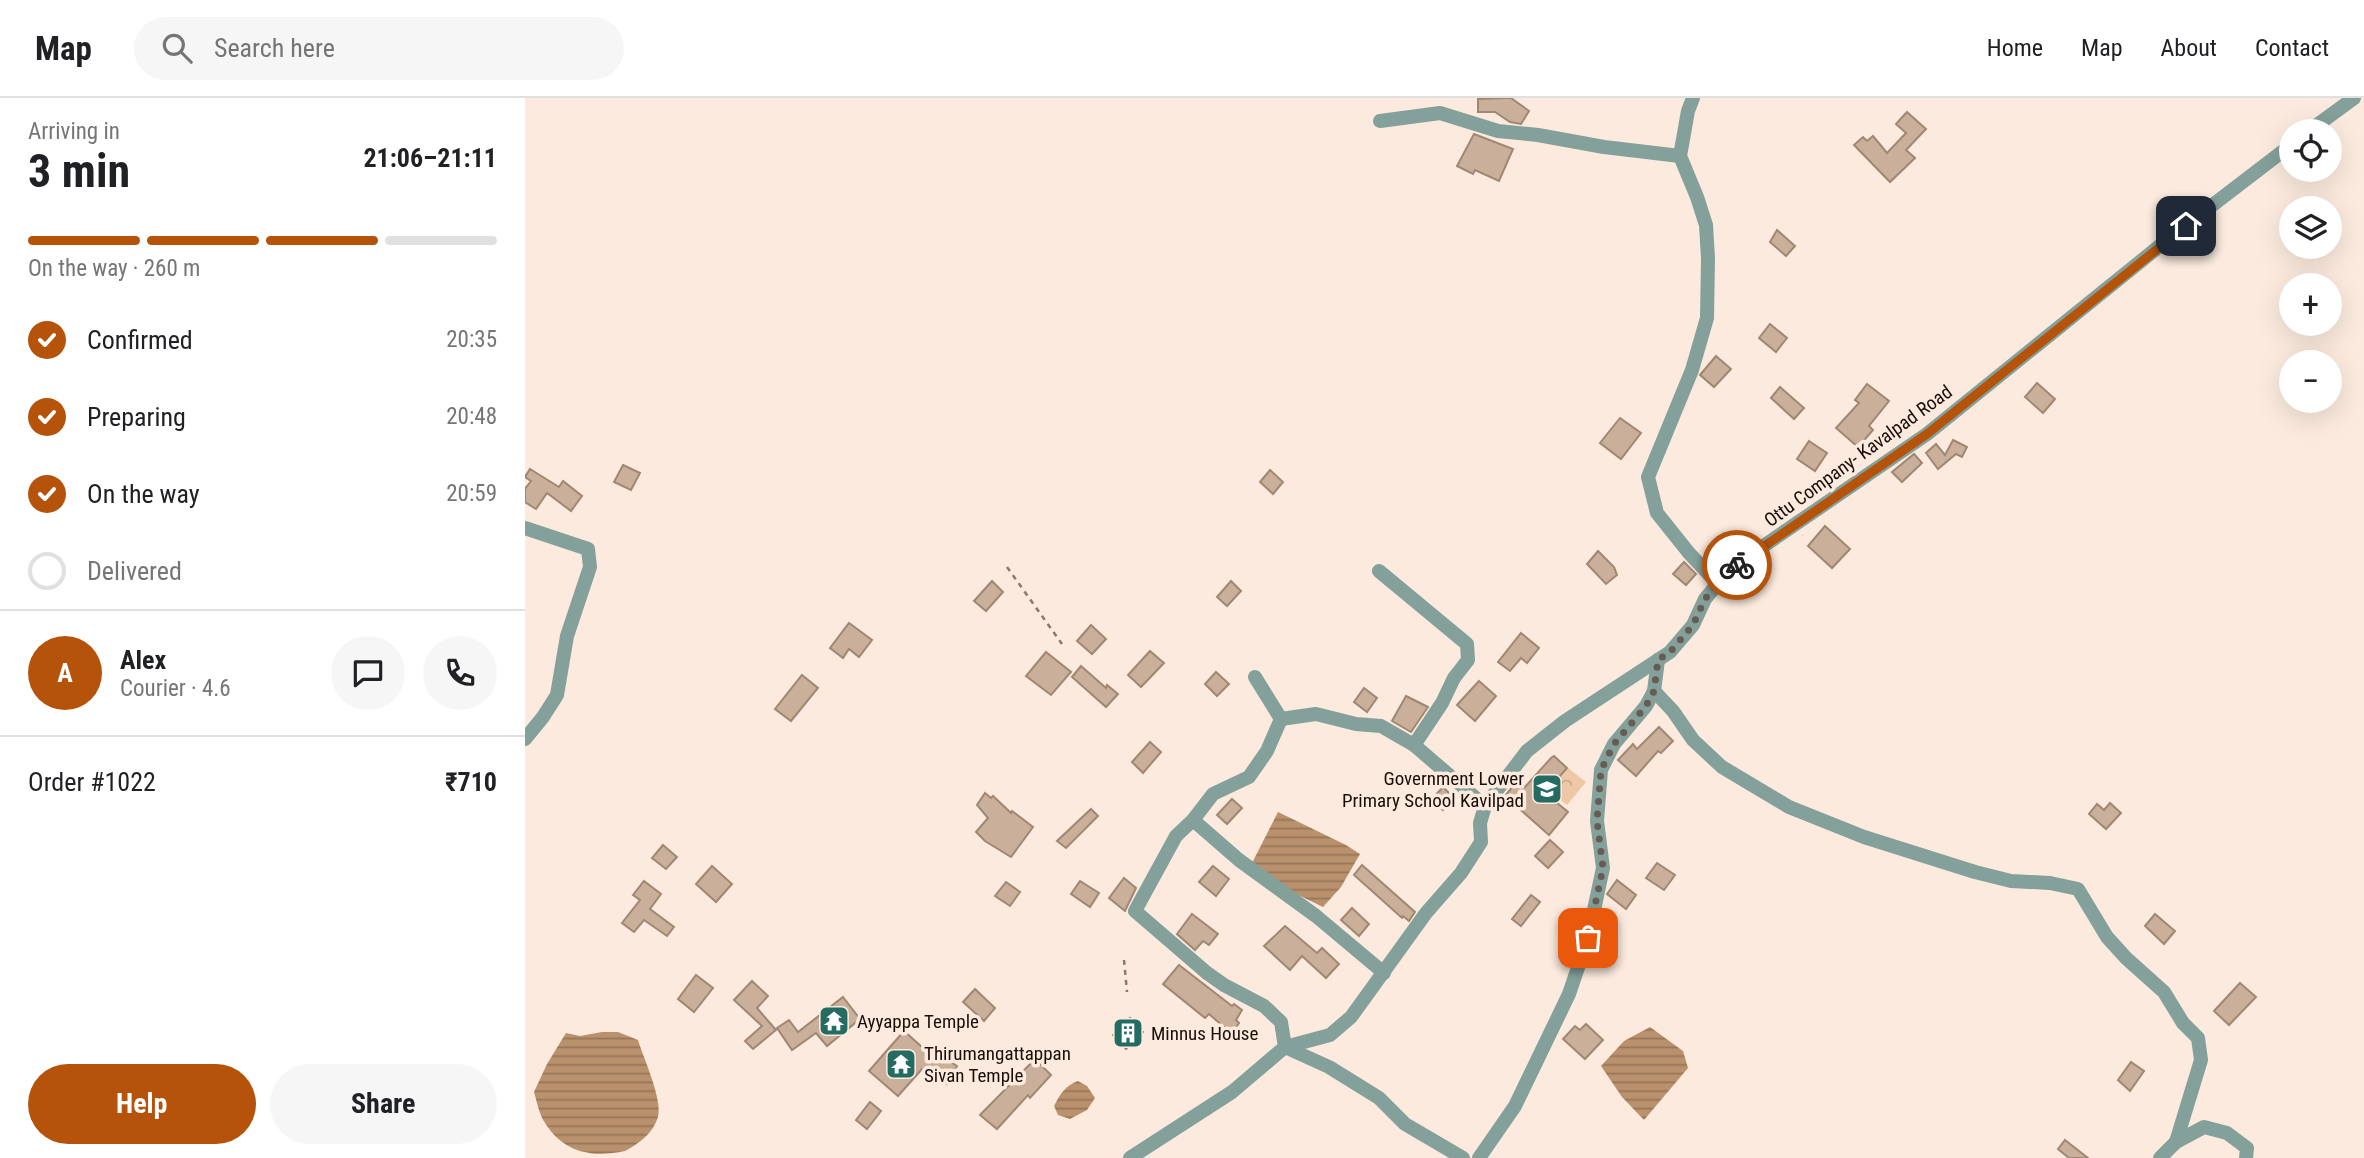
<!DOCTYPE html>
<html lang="en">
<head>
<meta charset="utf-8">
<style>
  :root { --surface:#fff; --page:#f6f6f6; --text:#202124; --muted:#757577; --line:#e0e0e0; --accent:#b45309 }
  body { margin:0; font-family:"Roboto Condensed",sans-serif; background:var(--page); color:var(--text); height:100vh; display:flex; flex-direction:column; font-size:26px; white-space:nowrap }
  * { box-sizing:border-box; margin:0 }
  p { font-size:23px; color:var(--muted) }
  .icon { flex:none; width:38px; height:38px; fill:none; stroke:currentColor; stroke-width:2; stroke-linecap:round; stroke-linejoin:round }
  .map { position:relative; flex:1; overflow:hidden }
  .details { display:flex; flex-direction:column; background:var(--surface); width:525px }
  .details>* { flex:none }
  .tools { position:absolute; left:1754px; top:21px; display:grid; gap:14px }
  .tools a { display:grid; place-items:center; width:63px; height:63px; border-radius:50%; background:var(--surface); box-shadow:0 7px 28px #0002; font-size:35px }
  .pin { position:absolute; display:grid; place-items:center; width:60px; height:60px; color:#fff; margin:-30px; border-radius:14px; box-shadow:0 4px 10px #0006 }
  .courier { position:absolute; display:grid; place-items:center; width:70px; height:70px; margin:-35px; border:5px solid #b45309; border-radius:50%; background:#fff; color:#222; box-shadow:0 2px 9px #0007 }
  .summary em { font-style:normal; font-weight:700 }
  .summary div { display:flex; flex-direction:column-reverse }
  .summary { display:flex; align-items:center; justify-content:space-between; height:119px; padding:0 28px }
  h1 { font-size:46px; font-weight:700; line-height:52px }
  .bar { display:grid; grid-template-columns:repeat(4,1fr); gap:10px 7px; align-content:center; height:84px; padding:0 28px }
  .bar i { height:9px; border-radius:5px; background:var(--line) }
  .bar .on { background:var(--accent) }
  .bar p { grid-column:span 4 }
  .line { display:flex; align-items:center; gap:18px; padding:0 28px; border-top:2px solid var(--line) }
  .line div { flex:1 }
  .round { display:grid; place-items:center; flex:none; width:74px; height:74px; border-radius:37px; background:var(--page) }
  ol { padding:0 28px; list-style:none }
  li { display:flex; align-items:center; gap:21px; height:77px }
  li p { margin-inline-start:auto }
  li .icon { padding:7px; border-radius:50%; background:var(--accent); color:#fff; stroke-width:4 }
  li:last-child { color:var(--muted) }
  li i { width:38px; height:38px; border:4px solid var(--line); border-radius:50% }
  .action { display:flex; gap:14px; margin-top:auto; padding:14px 28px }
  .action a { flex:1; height:80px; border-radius:42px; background:var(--accent); color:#fff; font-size:28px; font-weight:700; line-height:80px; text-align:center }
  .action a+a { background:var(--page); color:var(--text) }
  header { display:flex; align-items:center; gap:42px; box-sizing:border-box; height:98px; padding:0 35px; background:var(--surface); border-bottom:2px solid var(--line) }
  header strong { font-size:33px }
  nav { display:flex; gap:38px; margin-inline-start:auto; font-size:24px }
  .search { width:490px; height:63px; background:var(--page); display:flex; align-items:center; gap:18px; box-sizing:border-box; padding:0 24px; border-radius:38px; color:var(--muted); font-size:26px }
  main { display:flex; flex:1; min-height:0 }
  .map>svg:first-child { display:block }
  .park { fill:url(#park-crowns) }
  .water { fill:url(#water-rules) }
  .building { fill:#cab09a; stroke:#a08772; stroke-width:2 }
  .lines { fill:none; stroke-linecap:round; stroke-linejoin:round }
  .path { stroke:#86796f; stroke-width:2.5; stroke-dasharray:5 5; stroke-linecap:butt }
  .street { stroke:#84a09b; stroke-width:14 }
  .done { stroke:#675c53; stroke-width:7; stroke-dasharray:0 12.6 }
  .route { stroke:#b45309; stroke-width:9 }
  .labels { text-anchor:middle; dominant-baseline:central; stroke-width:7; stroke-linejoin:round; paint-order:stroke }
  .street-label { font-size:19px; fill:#180f08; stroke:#fbeadd }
  .poi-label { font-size:19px; fill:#180f08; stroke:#fbeadd; text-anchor:start }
</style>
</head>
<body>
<header>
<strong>Map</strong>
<div class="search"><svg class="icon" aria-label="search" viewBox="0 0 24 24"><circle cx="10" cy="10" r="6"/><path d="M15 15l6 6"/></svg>Search here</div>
<nav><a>Home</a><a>Map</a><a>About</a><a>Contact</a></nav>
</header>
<main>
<section class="details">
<div class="summary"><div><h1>3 min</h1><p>Arriving in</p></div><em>21:06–21:11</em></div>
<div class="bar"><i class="on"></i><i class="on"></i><i class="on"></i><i></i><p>On the way · 260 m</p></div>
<ol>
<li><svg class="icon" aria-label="check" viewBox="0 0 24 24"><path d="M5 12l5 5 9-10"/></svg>Confirmed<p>20:35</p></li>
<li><svg class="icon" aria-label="check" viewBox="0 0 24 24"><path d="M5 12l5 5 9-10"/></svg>Preparing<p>20:48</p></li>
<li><svg class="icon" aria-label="check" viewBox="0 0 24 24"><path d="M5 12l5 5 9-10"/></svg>On the way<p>20:59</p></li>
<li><i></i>Delivered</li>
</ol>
<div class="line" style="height:126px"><b class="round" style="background:var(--accent);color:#fff">A</b><div><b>Alex</b><p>Courier · 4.6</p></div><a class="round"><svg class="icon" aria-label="chat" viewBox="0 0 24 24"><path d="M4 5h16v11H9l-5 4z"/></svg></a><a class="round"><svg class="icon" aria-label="phone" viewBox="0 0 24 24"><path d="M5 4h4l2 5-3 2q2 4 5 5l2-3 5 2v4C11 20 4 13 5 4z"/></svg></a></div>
<div class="line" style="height:91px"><div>Order #1022</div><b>₹710</b></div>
<div class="action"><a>Help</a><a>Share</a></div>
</section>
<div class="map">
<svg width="1839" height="1060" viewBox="0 0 1839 1060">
  <defs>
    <pattern id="park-crowns" width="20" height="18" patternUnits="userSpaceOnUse" patternTransform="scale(1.75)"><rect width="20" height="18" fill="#eec7a7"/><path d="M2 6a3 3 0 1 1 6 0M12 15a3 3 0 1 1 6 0" fill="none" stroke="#cbaa8e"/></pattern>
    <pattern id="water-rules" width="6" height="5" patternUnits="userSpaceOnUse" patternTransform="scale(1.75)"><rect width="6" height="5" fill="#ba916d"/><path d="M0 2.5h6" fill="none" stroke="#967558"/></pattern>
  </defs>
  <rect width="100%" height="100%" fill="#fbeadd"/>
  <!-- park -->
  <path class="park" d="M 1043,670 L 1061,684 L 1042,707 L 1024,693 Z"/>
  <!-- water -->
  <g class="water">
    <path d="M 753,714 L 821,747 L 835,756 L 816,789 L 798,809 L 757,789 L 726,767 Z"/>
    <path d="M 1125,929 L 1158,953 L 1163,970 L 1119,1022 L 1097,999 L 1076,968 L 1099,943 Z"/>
    <path d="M 77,934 L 93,934 L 113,942 C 118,959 138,1002 133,1019 C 128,1035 115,1045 100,1053 C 67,1060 39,1055 20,1025 C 14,1016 12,1004 9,994 L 22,966 L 41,935 L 55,938 Z"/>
    <path d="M 553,983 L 562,988 L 570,1000 L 562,1012 L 545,1021 L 533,1017 L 529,1008 C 535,996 541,987 553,983 Z"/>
  </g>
  <!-- building -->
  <g class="building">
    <path d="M 980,0 L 986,0 L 1004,13 L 996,26 L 985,24 L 970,14 L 953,14 L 953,1 Z"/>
    <path d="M 1382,14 L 1401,31 L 1381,52 L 1390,60 L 1365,84 L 1329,47 L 1338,39 L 1342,43 L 1348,38 L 1362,55 L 1381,35 L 1371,26 Z"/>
    <path d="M 949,36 L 988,51 L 974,83 L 950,72 L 948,76 L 932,68 Z"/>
    <path d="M 1252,132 L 1270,148 L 1261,158 L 1245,144 Z"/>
    <path d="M 1245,226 L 1262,240 L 1251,254 L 1234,240 Z"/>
    <path d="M 1191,258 L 1206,271 L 1189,289 L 1175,277 Z"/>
    <path d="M 1512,285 L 1530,301 L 1518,315 L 1500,299 Z"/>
    <path d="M 1342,286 L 1364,303 L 1344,328 L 1348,332 L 1333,349 L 1311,330 L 1334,305 L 1330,302 Z"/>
    <path d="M 1255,289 L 1279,310 L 1269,321 L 1246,300 Z"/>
    <path d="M 1095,320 L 1116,335 L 1096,361 L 1075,345 Z"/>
    <path d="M 1428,342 L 1442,349 L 1437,359 L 1431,356 L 1413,371 L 1401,355 L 1411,346 L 1420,357 Z"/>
    <path d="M 1284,343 L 1302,355 L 1290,373 L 1272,361 Z"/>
    <path d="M 1389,356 L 1397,365 L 1377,384 L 1367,374 Z"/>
    <path d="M 98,367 L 115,375 L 106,392 L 89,384 Z"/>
    <path d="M 5,371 L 34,389 L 38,383 L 57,398 L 46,413 L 22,395 L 11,411 L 0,404 L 0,391 L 6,383 L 0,379 Z"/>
    <path d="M 745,372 L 758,384 L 748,396 L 735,384 Z"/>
    <path d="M 1300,428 L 1325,451 L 1307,470 L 1283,448 Z"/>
    <path d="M 1073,453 L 1089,469 L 1092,477 L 1081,486 L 1062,466 Z"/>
    <path d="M 1159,464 L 1171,476 L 1161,487 L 1148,476 Z"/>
    <path d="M 467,483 L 478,494 L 461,513 L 449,503 Z"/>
    <path d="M 706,483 L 716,493 L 702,508 L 692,499 Z"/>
    <path d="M 324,525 L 347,542 L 334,559 L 324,551 L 318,560 L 305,550 Z"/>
    <path d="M 566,527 L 581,541 L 567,556 L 552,543 Z"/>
    <path d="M 996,535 L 1014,550 L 1002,565 L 996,560 L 985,573 L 973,564 Z"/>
    <path d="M 625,553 L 639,565 L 616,589 L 603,577 Z"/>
    <path d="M 521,554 L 546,574 L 526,597 L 501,578 Z"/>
    <path d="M 556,568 L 581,590 L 582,587 L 593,596 L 581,609 L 547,579 Z"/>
    <path d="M 691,574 L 704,586 L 692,598 L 680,586 Z"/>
    <path d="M 277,577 L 293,590 L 266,623 L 250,611 Z"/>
    <path d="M 954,583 L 971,598 L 950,623 L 932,607 Z"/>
    <path d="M 839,590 L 852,600 L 842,614 L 829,604 Z"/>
    <path d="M 881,598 L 903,609 L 886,634 L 867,623 Z"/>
    <path d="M 1134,629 L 1148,643 L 1136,655 L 1133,653 L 1111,678 L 1093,662 L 1108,646 L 1112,651 Z"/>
    <path d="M 625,644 L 636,654 L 618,675 L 607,664 Z"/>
    <path d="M 1029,658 L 1042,670 L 1020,695 L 1043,714 L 1024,737 L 980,698 L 993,682 L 1000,689 L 1026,660 Z"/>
    <path d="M 918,689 L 929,700 L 918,712 L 906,702 Z"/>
    <path d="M 460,695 L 466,700 L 468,698 L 486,715 L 487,713 L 508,729 L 486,759 L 460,743 L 451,734 L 463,720 L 452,707 Z"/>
    <path d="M 707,701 L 717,710 L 702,726 L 692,717 Z"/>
    <path d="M 1585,705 L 1596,715 L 1581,731 L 1564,716 L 1572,706 L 1579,712 Z"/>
    <path d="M 566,711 L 573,718 L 541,750 L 532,743 Z"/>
    <path d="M 1025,742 L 1038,754 L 1023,770 L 1010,758 Z"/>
    <path d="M 138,747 L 152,759 L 141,771 L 127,760 Z"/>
    <path d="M 1132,765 L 1150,777 L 1139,792 L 1121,780 Z"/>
    <path d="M 837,767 L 890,814 L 884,823 L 878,818 L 877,820 L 829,777 Z"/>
    <path d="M 187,768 L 207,786 L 191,804 L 171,786 Z"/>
    <path d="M 688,768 L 704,781 L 691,798 L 674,784 Z"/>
    <path d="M 599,780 L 611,790 L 600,813 L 584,800 Z"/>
    <path d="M 1092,782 L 1111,797 L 1101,811 L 1082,796 Z"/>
    <path d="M 119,783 L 136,796 L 125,811 L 149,829 L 142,838 L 119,822 L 109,834 L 97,825 L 115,802 L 108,797 Z"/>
    <path d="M 555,783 L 574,795 L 565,809 L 546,796 Z"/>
    <path d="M 481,784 L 495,794 L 485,808 L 470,798 Z"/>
    <path d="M 1006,797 L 1015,804 L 996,828 L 987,821 Z"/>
    <path d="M 827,810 L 844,826 L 834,838 L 816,822 Z"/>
    <path d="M 667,816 L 693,836 L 684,847 L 678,843 L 670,852 L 652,836 Z"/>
    <path d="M 1630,816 L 1650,833 L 1639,846 L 1620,828 Z"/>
    <path d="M 760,828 L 792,855 L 797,850 L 814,866 L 801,880 L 777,858 L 765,872 L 739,848 Z"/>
    <path d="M 654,867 L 707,908 L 709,906 L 717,912 L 711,922 L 714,925 L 707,936 L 684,916 L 680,920 L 638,886 Z"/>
    <path d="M 171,877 L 188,890 L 169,914 L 153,901 Z"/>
    <path d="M 227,883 L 243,898 L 232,910 L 251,932 L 228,951 L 220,943 L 237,928 L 209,902 Z"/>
    <path d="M 1715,885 L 1731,899 L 1704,927 L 1689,913 Z"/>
    <path d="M 450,891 L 470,910 L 459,923 L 438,904 Z"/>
    <path d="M 318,899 L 335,921 L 302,948 L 291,935 L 267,952 L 252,930 L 264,922 L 273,934 Z"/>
    <path d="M 605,920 L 618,934 L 601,951 L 588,937 Z"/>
    <path d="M 1061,926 L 1078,942 L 1060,961 L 1038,941 L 1050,928 L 1055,932 Z"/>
    <path d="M 379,933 L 415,965 L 419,960 L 432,968 L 422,986 L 397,971 L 373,998 L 344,973 Z"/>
    <path d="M 510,961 L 526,977 L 505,1000 L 503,997 L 472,1031 L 455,1017 Z"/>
    <path d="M 1606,964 L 1619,973 L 1605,993 L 1593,982 Z"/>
    <path d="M 345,1004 L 356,1013 L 342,1031 L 331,1022 Z"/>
    <path d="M 1540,1042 L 1563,1060 L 1544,1060 L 1533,1051 Z"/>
  </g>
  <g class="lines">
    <!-- path -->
    <g class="path">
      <path d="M 482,469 L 537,546"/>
      <path d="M 599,862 L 602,894"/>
    </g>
    <!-- street -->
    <g class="street">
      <path d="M 1168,0 L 1163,13 L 1155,58 L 1172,99 L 1181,127 L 1183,160 L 1182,220 L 1167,272 L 1123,379 L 1132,415 L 1164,455 L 1193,486"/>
      <path d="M 855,23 L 915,15 L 973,33 L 1013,37 L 1079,49 L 1155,58"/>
      <path d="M 1784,33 L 1829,0"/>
      <path d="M 0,430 L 63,451 L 65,469 L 42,538 L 32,597 L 18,619 L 0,641"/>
      <path d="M 854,473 L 942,546 L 943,562 L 929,580 L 917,605 L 889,647 L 856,628 L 831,626 L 791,616 L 756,621 L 742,653 L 724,679 L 688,696 L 668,722 L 651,738 L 610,813 L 682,875 L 699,887 L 739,908 L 756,924 L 760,949 L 804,969 L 854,1000 L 880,1026 L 938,1060"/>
      <path d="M 730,579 L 756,621"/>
      <path d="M 1129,593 L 1148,613 L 1168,642 L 1197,669 L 1264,709 L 1339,739 L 1450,774 L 1486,783 L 1525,785 L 1553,791 L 1582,839 L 1601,860 L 1639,894 L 1658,925 L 1673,940 L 1676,962 L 1651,1044"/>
      <path d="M 889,647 L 960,708"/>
      <path d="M 668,722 L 714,762 L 791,818 L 859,875"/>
      <path d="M 605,1060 L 707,994 L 760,949 L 805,937 L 826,919 L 901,815 L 936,775 L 956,744 L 955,725 L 960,708 L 1002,653 L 1040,623 L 1145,554 L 1168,527 L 1180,501 L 1205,471 L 1402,336 L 1642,142 L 1766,47"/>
      <path d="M 954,1060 L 990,1008 L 1044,896 L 1063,840 L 1078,770 L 1072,723 L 1076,672 L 1089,646 L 1121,608 L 1129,593 L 1133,562"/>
      <path d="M 1635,1060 L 1651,1044 L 1679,1029 L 1702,1035 L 1722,1050 L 1721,1060"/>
    </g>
  </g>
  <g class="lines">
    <!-- done -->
    <path class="done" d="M 1063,840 L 1078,770 L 1072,723 L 1076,672 L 1089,646 L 1121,608 L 1129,593 L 1133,562 L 1145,554 L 1168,527 L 1180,501 L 1205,471 L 1212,467"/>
    <!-- route -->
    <path class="route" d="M 1212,467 L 1402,336 L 1661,128"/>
  </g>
  <!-- icons -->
  <defs>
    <g id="school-square" transform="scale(1.575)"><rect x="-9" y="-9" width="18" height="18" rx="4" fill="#246c62" stroke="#fbeadd"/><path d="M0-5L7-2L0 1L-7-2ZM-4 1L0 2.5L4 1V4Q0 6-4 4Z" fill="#fff"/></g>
    <g id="temple-square" transform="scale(1.575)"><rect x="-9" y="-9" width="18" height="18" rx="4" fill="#246c62" stroke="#fbeadd"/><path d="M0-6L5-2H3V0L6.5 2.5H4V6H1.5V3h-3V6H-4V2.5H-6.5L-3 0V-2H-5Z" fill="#fff"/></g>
    <g id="building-square" transform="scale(1.575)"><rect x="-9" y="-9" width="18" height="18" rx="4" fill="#246c62" stroke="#fbeadd"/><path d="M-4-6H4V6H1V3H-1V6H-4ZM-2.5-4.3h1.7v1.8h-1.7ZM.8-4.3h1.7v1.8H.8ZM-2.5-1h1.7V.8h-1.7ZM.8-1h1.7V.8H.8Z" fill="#fff"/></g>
  </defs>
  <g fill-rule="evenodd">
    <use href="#school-square" x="1022" y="691"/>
    <use href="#temple-square" x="309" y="923"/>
    <use href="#building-square" x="603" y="935"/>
    <use href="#temple-square" x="376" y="966"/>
  </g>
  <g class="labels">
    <!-- street labels -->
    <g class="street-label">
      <text transform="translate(1333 358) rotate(-36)">Ottu Company- Kavalpad Road</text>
    </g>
    <!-- poi labels -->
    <g class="poi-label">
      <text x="999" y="680" text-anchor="end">Government Lower<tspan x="999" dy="22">Primary School Kavilpad</tspan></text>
      <text x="332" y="923">Ayyappa Temple</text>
      <text x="626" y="935">Minnus House</text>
      <text x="399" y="955">Thirumangattappan<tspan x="399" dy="22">Sivan Temple</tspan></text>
    </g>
  </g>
</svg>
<div class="tools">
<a><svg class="icon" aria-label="locate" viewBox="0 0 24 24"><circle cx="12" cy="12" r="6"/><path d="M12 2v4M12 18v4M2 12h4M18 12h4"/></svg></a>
<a><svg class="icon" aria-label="layers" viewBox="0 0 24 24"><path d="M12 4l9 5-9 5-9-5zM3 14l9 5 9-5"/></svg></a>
<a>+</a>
<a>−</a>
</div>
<div class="pin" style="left:1063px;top:840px;background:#ea580c"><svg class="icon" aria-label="bag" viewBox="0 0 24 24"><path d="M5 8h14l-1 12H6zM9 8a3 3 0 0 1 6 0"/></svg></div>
<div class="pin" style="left:1661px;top:128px;background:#1f2937"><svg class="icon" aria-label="home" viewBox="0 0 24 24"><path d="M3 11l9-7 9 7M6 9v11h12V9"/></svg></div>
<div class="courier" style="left:1212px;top:467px"><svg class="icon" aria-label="bike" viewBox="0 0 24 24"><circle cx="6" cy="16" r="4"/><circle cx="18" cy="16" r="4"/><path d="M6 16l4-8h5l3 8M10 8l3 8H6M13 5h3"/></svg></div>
</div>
</main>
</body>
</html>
